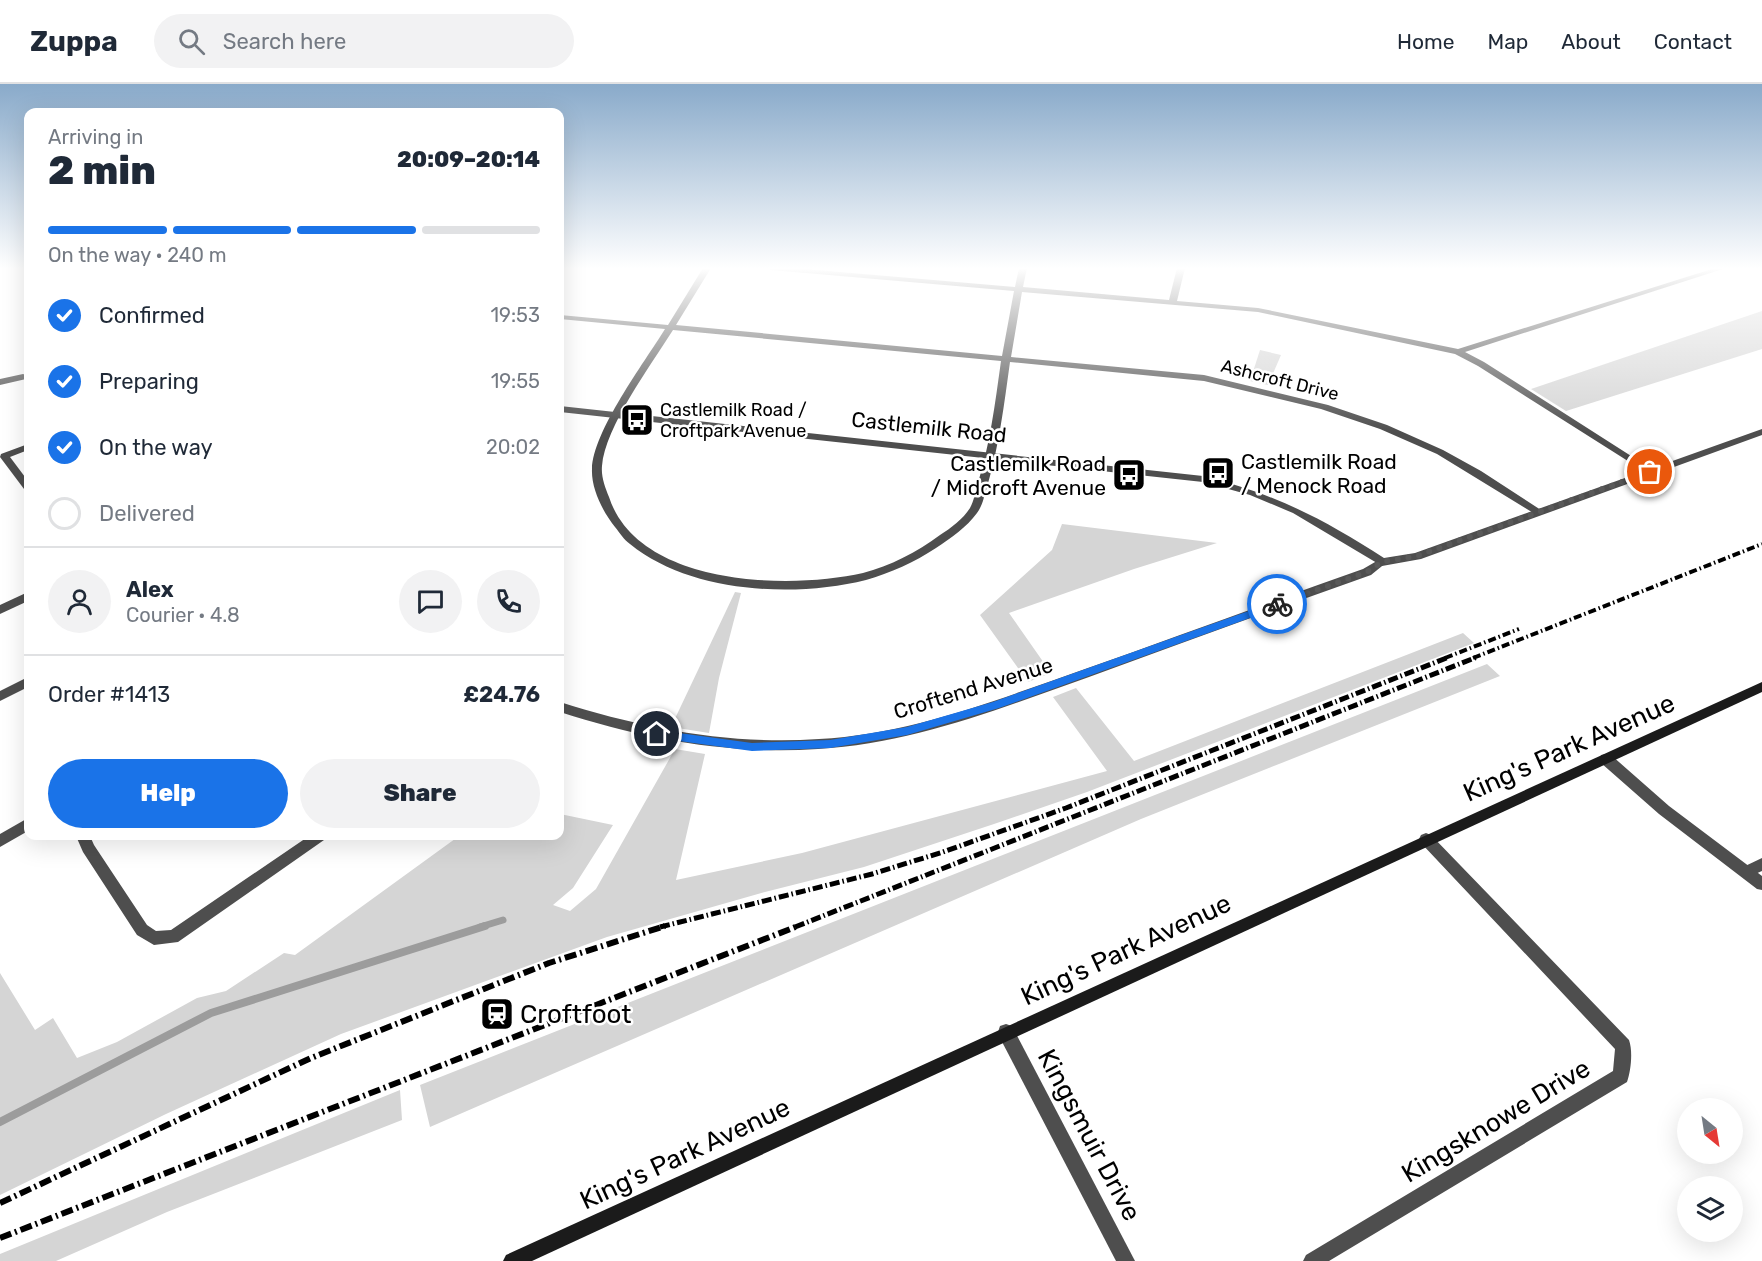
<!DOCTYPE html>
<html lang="en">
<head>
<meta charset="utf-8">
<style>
  :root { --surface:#fff; --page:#f2f2f3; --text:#1f2937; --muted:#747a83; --line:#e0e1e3; --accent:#1a73e8 }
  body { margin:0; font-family:Rubik,sans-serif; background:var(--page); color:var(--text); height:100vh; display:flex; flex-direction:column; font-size:22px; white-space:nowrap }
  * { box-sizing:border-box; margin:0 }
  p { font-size:20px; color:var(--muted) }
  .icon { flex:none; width:33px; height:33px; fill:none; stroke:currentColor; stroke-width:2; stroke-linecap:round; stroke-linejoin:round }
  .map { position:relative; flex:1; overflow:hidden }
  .drawer { position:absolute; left:24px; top:24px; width:540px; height:732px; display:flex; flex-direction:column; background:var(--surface); border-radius:12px; box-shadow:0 6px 24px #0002 }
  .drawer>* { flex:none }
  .needle { width:39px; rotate:150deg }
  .fabs { position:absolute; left:1677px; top:1014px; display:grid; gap:12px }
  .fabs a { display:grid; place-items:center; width:66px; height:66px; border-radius:50%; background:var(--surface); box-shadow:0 6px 24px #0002; font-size:30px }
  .pin { position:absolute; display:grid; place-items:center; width:51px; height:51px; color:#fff; margin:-26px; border:3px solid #fff; border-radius:50%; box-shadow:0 2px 6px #0007 }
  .courier { position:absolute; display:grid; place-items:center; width:60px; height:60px; margin:-30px; border:4px solid #1a73e8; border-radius:50%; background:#fff; color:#222; box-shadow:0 2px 8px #0007 }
  .summary em { font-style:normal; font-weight:800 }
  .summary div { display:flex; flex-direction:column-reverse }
  .summary { display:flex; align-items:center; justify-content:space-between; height:102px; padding:0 24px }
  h1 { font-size:39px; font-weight:800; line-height:45px }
  .bar { display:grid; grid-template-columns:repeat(4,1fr); gap:9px 6px; align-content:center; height:72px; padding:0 24px }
  .bar i { height:8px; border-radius:4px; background:var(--line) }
  .bar .active { background:var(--accent) }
  .bar p { grid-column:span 4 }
  .line { display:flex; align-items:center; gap:15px; padding:0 24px; border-top:2px solid var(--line) }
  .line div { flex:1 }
  .round { display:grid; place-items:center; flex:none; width:63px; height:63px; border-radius:32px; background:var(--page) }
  ol { padding:0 24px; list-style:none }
  li { display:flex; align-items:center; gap:18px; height:66px }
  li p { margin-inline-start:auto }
  li .icon { padding:6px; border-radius:50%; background:var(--accent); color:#fff; stroke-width:4 }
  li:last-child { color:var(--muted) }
  li i { width:33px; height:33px; border:3px solid var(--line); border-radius:50% }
  .cta { display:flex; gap:12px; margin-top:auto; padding:12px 24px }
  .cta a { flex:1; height:69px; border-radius:36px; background:var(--accent); color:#fff; font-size:24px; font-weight:800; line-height:69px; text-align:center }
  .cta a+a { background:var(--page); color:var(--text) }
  header { display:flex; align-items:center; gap:36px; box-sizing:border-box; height:84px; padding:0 30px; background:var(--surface); border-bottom:2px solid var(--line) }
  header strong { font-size:28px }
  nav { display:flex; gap:33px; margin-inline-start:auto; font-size:21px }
  .search { width:420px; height:54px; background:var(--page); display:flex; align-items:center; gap:15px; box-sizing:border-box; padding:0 21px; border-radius:33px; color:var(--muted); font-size:22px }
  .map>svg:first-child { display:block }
  .green { fill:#d5d5d5 }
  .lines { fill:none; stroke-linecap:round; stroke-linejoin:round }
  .stream-far1 { stroke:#9c9c9c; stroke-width:7 }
  .stream { stroke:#9c9c9c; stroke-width:8 }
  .minor { fill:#4e4e4e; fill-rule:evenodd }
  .tertiary { fill:#4e4e4e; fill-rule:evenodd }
  .secondary { fill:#1b1b1b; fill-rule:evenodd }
  .rail-far2 { stroke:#000; stroke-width:4; stroke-dasharray:8 3 1.5 3; stroke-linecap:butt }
  .rail-far1 { stroke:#000; stroke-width:5; stroke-dasharray:10 3 1.5 3; stroke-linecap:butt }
  .rail { stroke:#000; stroke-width:6; stroke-dasharray:12 4 2 4; stroke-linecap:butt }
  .route { fill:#1a73e8 }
  .done { stroke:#595959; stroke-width:6; stroke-dasharray:0 10.8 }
  .labels { text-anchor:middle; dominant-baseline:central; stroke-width:5; stroke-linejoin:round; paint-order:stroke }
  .far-street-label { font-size:18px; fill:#000; stroke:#fff }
  .far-poi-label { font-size:18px; fill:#000; stroke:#fff; text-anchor:start }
  .street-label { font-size:21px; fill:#000; stroke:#fff }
  .poi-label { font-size:21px; fill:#000; stroke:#fff; text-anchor:start }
  .near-street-label { font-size:26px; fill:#000; stroke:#fff }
  .near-poi-label { font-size:26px; fill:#000; stroke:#fff; text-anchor:start }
</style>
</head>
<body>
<header>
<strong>Zuppa</strong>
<div class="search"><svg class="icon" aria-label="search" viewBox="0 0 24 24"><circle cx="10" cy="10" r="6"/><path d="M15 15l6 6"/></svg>Search here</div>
<nav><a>Home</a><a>Map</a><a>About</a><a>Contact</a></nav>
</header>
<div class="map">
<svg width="1762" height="1177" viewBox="0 0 1762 1177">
  <rect width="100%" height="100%" fill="#fff"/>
  <!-- green -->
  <g class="green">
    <path d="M 1762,227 L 1762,265 L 1566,327 L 1531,305 Z"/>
    <path d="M 1260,266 L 1281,271 L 1268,301 L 1250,297 Z"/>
    <path d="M 1062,440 L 1217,459 L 1134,485 L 1009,529 L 1051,589 L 1028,598 L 980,531 L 1052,466 Z"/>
    <path d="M 735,508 L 741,509 L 719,594 L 709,649 L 671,643 Z"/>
    <path d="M 1463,549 L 1474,559 L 1087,708 L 994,740 L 864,783 L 765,808 L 607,853 L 341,950 L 166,1030 L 0,1111 L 0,889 L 35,946 L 53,934 L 77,974 L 117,958 L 197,914 L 226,907 L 284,869 L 295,871 L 459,752 L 560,752 L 560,730 L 613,741 L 573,804 L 553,821 L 570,827 L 596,805 L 675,665 L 705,670 L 676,796 L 802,769 L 1107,687 L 1053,613 L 1076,604 L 1134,677 Z"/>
    <path d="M 1487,580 L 1500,592 L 1141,735 L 430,1043 L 420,1001 Z"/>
    <path d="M 400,1006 L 402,1036 L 167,1128 L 56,1177 L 0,1177 L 0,1170 Z"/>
  </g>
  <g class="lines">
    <!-- stream-far1 -->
    <path class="stream-far1" d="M 480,843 L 503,836"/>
    <!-- stream -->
    <path class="stream" d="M 0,1038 L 211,929 L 485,842"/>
    <!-- minor -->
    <g class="minor">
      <path d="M 703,184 L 711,184 L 676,241 L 1002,272 L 1014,207 L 771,186 L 767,184 L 793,184 L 1015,203 L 1019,184 L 1027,184 L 1023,203 L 1169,216 L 1177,184 L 1185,184 L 1177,217 L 1258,224 L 1458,265 L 1715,184 L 1726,184 L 1465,268 L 1484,278 L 1653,386 L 1655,388 L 1650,391 L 1478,282 L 1455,270 L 1258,228 L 1022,208 L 1011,273 L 1204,291 L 1328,321 L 1387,341 L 1443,366 L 1481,387 L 1544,428 L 1543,430 L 1535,430 L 1437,370 L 1380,345 L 1321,325 L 1204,297 L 1010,278 C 1004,321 999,362 987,403 C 984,412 983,421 977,429 C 967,443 951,454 936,464 C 915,478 890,489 866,496 C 794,514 690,509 630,460 C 624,456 620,449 615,443 C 603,428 591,405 592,385 C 593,347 644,279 665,245 L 560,235 L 560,231 L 668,241 ZM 673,246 L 1001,277 C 995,320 990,361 977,402 C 975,409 974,417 970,424 C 963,435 951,444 940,451 C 917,468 890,482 863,489 C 788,506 638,502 609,413 C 605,403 601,393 602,382 C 605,343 651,281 673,246 Z"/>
      <path d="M 23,290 L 26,291 L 26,295 L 0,301 L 0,295 Z"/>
      <path d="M 28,360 L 28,366 L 10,373 L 28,397 L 28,406 L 24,405 L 0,373 L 1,370 Z"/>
      <path d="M 1382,474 L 1387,478 L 1371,491 C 1277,524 1183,559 1089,593 C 1001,624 912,660 818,665 C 729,671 644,655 560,628 L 560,618 C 645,645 730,661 819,655 C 912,650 999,615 1085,585 C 1178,552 1270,518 1363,485 Z"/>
      <path d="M 28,508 L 28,517 L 0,530 L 0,521 Z"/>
      <path d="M 28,593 L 28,603 L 0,617 L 0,607 Z"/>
      <path d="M 28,734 L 28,747 L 0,763 L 0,750 Z"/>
      <path d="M 1426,749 L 1431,751 L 1629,956 C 1633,967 1631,987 1627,998 L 1329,1177 L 1303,1177 L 1306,1171 L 1613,987 L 1615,965 L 1421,759 L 1419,755 L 1421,751 Z"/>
      <path d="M 76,752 L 90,752 L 94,761 L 147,841 L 156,847 L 171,846 L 309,752 L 326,752 L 324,756 L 178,858 L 154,861 L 137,851 L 83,768 Z"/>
      <path d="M 1762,774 L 1762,787 L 1746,794 L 1741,792 L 1739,788 L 1741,784 Z"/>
      <path d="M 1006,940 L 1012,942 L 1135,1177 L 1116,1177 L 1000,954 L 998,948 L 1000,942 Z"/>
    </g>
    <!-- tertiary -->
    <g class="tertiary">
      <path d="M 560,322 L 1203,392 C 1275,410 1322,434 1384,474 L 1415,469 L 1762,345 L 1762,351 L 1421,475 L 1382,482 L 1293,429 L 1250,411 L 1203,398 L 560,328 Z"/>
      <path d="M 1606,670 L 1611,671 L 1669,722 L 1762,792 L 1762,806 L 1757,805 L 1659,730 L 1601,679 L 1600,675 L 1601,671 Z"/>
    </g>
    <!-- secondary -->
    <path class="secondary" d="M 1762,598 L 1762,608 L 532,1177 L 503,1177 L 506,1171 Z"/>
    <!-- rail-far2 -->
    <g class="rail-far2">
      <path d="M 1445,574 L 1519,545"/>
      <path d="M 1473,574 L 1762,460"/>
    </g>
    <!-- rail-far1 -->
    <g class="rail-far1">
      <path d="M 660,843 L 872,790 L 943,768 L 1066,724 L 1449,573"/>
      <path d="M 795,843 L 1477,573"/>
    </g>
    <!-- rail -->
    <g class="rail">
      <path d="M 0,1119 L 311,974 L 549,879 L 665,842"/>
      <path d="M 0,1154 L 798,842"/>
    </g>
  </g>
  <!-- sky -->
  <linearGradient id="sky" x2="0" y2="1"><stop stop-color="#89aaca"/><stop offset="0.53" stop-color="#fff"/><stop offset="1" stop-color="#fff" stop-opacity="0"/></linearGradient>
  <rect width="1762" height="348" fill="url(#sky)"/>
  <!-- route -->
  <path class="route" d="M 1277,517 L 1282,520 L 1280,523 L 999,624 L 907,651 L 830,664 L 752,667 L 657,654 L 652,650 L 657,646 L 752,659 L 830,656 L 907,643 L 993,618 Z"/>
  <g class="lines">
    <!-- done -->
    <path class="done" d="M 1277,520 L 1367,488 L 1382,478 L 1417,472 L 1650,388"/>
  </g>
  <!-- icons -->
  <defs>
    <g id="bus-square" transform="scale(1.725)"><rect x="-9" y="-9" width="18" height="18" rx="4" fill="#000" stroke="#fff"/><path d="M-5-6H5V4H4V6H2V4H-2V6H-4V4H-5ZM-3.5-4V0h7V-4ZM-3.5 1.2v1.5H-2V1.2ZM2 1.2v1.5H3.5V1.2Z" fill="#fff"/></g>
    <g id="station-square" transform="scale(1.725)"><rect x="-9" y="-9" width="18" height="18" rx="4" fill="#000" stroke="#fff"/><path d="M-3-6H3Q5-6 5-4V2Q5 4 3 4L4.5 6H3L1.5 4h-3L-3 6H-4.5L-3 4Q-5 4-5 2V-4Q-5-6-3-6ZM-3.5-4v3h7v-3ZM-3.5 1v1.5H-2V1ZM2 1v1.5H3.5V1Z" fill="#fff"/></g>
  </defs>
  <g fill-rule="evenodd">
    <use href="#bus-square" x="637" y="336"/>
    <use href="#bus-square" x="1218" y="389"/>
    <use href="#bus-square" x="1129" y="391"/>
    <use href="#station-square" x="497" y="930"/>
  </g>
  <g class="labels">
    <!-- far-street labels -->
    <g class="far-street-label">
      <text transform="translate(1280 296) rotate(14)">Ashcroft Drive</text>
    </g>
    <!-- far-poi labels -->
    <g class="far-poi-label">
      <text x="660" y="326">Castlemilk Road /<tspan x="660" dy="21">Croftpark Avenue</tspan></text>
    </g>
    <!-- street labels -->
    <g class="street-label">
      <text transform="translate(929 343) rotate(6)">Castlemilk Road</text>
      <text transform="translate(973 604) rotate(-17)">Croftend Avenue</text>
    </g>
    <!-- poi labels -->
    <g class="poi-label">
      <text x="1241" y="377">Castlemilk Road<tspan x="1241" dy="24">/ Menock Road</tspan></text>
      <text x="1106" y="379" text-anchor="end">Castlemilk Road<tspan x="1106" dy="24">/ Midcroft Avenue</tspan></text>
    </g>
    <!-- near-street labels -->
    <g class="near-street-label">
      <text transform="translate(1569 664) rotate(-24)">King's Park Avenue</text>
      <text transform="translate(1126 866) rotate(-25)">King's Park Avenue</text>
      <text transform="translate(1496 1037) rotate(-31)">Kingsknowe Drive</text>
      <text transform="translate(1089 1051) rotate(62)">Kingsmuir Drive</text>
      <text transform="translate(685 1070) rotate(-25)">King's Park Avenue</text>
    </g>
    <!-- near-poi labels -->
    <g class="near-poi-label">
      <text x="520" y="930">Croftfoot</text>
    </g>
  </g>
</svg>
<div class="fabs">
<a><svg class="needle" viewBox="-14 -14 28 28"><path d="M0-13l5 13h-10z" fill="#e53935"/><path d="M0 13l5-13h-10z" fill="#747a83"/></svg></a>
<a><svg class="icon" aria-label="layers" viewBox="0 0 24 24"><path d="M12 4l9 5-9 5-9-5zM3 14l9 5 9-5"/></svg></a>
</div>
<div class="pin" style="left:1650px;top:388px;background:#ea580c"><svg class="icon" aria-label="bag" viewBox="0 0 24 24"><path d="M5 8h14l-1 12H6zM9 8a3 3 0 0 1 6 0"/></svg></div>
<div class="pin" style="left:657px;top:650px;background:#1f2937"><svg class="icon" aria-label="home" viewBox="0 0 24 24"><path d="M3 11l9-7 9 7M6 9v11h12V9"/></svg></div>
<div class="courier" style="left:1277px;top:520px"><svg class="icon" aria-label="bike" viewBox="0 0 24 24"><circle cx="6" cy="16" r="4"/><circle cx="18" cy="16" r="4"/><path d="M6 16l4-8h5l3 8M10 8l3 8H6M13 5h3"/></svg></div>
<section class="drawer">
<div class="summary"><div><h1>2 min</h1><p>Arriving in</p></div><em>20:09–20:14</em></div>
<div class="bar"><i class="active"></i><i class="active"></i><i class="active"></i><i></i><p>On the way · 240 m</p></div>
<ol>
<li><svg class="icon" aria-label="check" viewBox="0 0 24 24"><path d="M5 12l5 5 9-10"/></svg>Confirmed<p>19:53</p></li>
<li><svg class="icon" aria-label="check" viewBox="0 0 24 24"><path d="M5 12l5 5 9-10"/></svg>Preparing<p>19:55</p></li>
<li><svg class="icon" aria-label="check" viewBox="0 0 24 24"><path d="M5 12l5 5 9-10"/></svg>On the way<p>20:02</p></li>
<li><i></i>Delivered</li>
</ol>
<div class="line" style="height:108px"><a class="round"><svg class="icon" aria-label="person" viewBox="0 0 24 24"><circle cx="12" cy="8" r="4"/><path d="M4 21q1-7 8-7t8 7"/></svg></a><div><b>Alex</b><p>Courier · 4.8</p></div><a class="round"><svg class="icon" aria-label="chat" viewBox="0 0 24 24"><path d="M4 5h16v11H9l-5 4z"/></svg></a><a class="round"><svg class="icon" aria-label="phone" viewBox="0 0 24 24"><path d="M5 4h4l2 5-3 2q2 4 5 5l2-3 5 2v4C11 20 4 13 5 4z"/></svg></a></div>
<div class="line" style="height:78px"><div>Order #1413</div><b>£24.76</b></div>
<div class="cta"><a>Help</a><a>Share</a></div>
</section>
</div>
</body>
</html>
